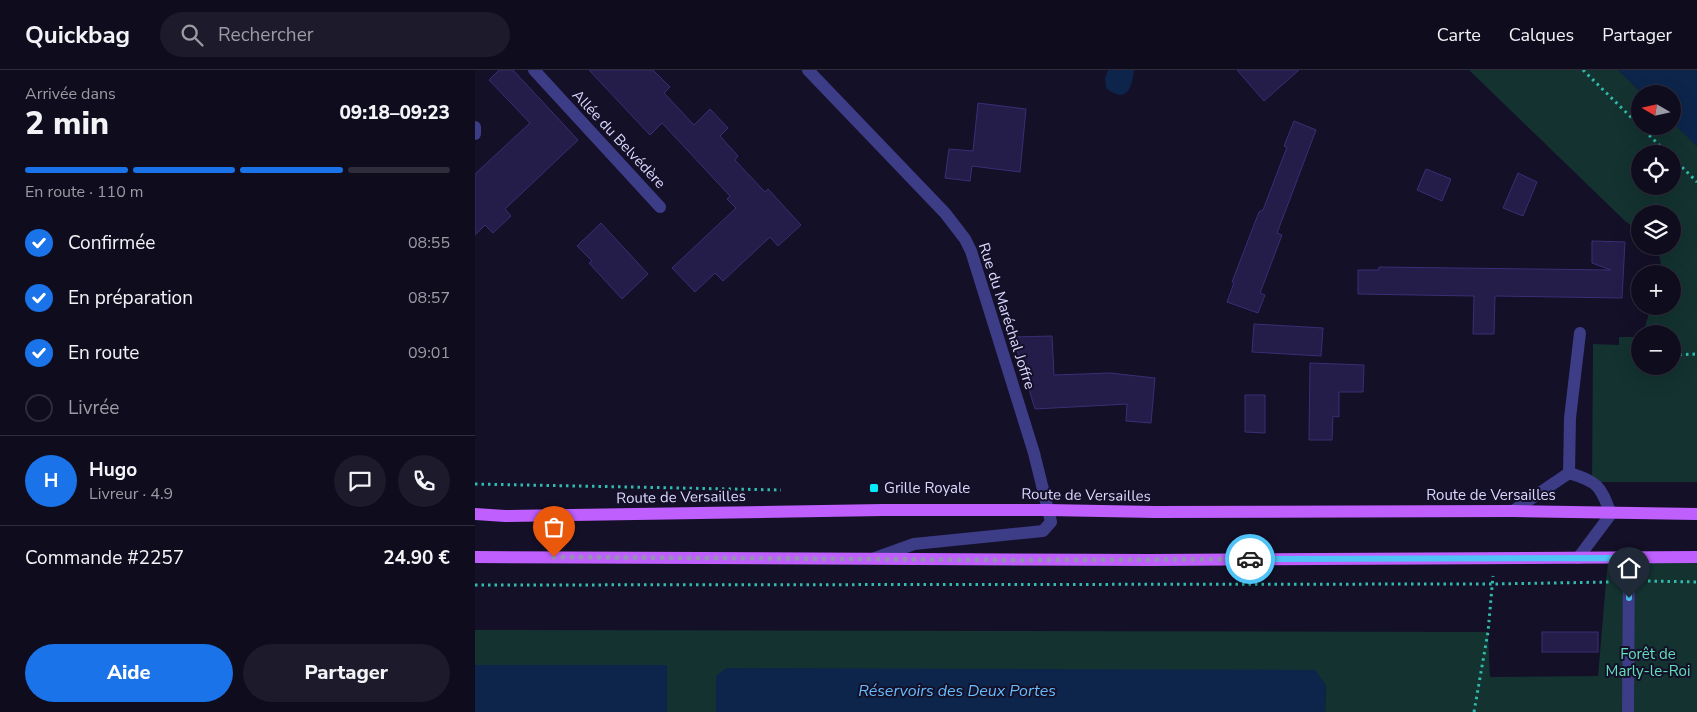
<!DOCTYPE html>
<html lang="fr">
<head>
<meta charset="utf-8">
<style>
  :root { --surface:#0f0c1e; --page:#1d1a2b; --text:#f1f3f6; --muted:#9b9ba4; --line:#2f2c3c; --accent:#1a73e8 }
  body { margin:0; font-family:"Nunito Sans",sans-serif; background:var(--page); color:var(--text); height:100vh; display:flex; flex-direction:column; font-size:19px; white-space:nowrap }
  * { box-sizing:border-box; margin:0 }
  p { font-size:16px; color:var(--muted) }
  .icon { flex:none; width:28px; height:28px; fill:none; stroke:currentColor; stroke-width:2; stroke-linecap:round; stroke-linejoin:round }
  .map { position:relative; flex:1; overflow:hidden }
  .side { display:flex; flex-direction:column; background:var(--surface); width:475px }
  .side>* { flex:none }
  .needle { width:32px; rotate:279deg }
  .buttons { position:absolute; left:1156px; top:15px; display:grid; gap:10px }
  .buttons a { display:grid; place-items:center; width:50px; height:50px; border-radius:50%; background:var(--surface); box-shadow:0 5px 20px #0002,0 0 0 1px var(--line); font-size:25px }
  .pin { position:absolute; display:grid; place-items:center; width:42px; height:42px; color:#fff; margin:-51px -21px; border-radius:50% 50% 50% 0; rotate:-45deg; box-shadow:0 0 5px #0007 }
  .pin .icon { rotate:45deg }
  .courier { position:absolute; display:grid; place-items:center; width:50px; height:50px; margin:-25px; border:4px solid #4fc3f7; border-radius:50%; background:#fff; color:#222; box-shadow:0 1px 6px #0007 }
  .summary em { font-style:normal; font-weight:800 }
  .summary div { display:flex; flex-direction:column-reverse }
  .summary { display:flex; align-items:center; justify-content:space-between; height:85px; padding:0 25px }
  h1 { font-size:32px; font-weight:800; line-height:38px }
  .bar { display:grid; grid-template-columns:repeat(4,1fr); gap:8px 5px; align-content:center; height:60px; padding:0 25px }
  .bar i { height:6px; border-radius:4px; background:var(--line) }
  .bar .active { background:var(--accent) }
  .bar p { grid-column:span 4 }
  .line { display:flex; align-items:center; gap:12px; padding:0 25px; border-top:1px solid var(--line) }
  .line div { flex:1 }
  .round { display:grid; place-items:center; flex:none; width:52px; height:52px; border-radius:26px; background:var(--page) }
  ol { padding:0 25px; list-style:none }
  li { display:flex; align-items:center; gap:15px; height:55px }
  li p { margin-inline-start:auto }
  li .icon { padding:5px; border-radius:50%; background:var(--accent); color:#fff; stroke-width:4 }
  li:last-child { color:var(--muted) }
  li i { width:28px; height:28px; border:2px solid var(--line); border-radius:50% }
  .cta { display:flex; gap:10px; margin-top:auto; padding:10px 25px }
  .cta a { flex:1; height:58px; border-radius:30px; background:var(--accent); color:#fff; font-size:20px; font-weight:800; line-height:58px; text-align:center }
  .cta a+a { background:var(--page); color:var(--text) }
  header { display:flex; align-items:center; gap:30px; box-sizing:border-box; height:70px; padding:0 25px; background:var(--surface); border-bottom:1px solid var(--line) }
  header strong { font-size:24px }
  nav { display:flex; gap:28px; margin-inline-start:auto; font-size:18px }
  .search { width:350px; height:45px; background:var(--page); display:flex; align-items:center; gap:12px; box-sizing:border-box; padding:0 18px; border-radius:28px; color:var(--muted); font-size:19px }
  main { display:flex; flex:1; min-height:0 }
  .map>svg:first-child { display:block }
  .green { fill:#133230; fill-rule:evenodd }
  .water { fill:#0d254b }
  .building { fill:#241c49; stroke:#3b2e75 }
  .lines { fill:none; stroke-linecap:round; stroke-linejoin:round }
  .path { stroke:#31baae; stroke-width:3; stroke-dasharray:2.5 4; stroke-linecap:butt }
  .service { stroke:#3c3c87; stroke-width:12 }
  .minor { stroke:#3c3c87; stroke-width:12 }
  .primary { stroke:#bf5ffe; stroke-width:12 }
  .done { stroke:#9592b4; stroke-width:5; stroke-dasharray:0 9 }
  .route { stroke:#4fc3f7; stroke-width:6 }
  .poi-dot { fill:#05ebfd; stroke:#141028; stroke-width:2 }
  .labels { text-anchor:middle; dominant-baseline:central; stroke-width:4; stroke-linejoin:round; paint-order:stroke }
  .street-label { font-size:15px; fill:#dbd8ff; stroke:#141028 }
  .poi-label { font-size:15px; fill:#dbd8ff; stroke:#141028; text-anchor:start }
  .park-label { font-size:15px; fill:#63e0bd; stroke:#141028 }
  .water-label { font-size:16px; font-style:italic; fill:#66bcfe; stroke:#141028 }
</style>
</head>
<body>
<header>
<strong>Quickbag</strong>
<div class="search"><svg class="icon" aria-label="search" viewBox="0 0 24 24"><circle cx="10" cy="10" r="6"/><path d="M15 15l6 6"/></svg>Rechercher</div>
<nav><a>Carte</a><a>Calques</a><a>Partager</a></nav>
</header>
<main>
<section class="side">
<div class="summary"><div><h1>2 min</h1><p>Arrivée dans</p></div><em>09:18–09:23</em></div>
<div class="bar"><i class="active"></i><i class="active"></i><i class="active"></i><i></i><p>En route · 110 m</p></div>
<ol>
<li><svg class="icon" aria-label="check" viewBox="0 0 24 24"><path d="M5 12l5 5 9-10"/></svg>Confirmée<p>08:55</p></li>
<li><svg class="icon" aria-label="check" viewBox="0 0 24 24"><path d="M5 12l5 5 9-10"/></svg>En préparation<p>08:57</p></li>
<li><svg class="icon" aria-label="check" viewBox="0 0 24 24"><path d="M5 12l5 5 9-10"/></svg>En route<p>09:01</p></li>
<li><i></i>Livrée</li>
</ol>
<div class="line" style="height:90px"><b class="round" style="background:var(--accent);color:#fff">H</b><div><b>Hugo</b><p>Livreur · 4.9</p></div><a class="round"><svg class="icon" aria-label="chat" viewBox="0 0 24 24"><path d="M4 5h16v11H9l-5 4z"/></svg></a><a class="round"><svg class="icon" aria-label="phone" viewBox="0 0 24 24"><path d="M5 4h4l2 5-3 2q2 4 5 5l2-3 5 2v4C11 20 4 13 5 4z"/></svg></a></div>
<div class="line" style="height:65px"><div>Commande #2257</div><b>24.90 €</b></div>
<div class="cta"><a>Aide</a><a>Partager</a></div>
</section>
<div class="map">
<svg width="1222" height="642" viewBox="0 0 1222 642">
  <rect width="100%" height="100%" fill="#141028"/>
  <!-- green -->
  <g class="green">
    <path d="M 994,0 L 1143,0 L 1168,24 L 1165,24 L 1165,56 L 1198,56 L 1198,53 L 1222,76 L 1222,412 L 1117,412 L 1118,274 L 1144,275 L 1144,267 L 1165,267 L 1165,296 L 1198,296 L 1198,264 L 1168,264 L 1176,236 L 1198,236 L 1198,204 L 1185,204 L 1187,199 L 1182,176 L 1198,176 L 1198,144 L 1165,144 L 1165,162 L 1150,151 ZM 1165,84 L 1198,84 L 1198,116 L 1165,116 Z"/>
    <path d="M 1222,487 L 1222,642 L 850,642 L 851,615 L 241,606 L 241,642 L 192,642 L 192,595 L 0,595 L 0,560 L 1013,562 L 1015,607 L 1123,606 L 1133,488 Z"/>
  </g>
  <!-- water -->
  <g class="water">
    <path d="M 633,0 L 659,0 C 657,19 651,34 631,18 L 630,8 Z"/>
    <path d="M 1143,0 L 1222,0 L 1222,76 L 1198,53 L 1198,24 L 1168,24 Z"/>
    <rect x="0" y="595" width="192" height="47"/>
    <path d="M 251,598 L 840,600 L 851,615 L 850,642 L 241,642 L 241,606 Z"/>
  </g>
  <!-- building -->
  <g class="building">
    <path d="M 24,0 L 38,0 L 103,70 L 30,139 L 36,146 L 18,163 L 10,155 L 0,165 L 0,104 L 55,53 L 14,10 Z"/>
    <path d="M 114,0 L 178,0 L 195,17 L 189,23 L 219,55 L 235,39 L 253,58 L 245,66 L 263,86 L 260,90 L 290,122 L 293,119 L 326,155 L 303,176 L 295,167 L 248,211 L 240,203 L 220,222 L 197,198 L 261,138 L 252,129 L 255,126 L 187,53 L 175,65 Z"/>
    <path d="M 762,0 L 824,0 L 789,31 Z"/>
    <path d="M 503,33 L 551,39 L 545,102 L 497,96 L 495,111 L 470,108 L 474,79 L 498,81 Z"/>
    <path d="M 819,51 L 841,60 L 802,163 L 807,165 L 785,223 L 790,225 L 783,243 L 752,232 L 759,213 L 757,212 L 784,142 L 788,140 L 812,77 L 809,76 Z"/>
    <path d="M 951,99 L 976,109 L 967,131 L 942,120 Z"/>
    <path d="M 1043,103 L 1062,112 L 1048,146 L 1028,138 Z"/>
    <path d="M 126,153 L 173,204 L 147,229 L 114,193 L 117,191 L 102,176 Z"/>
    <path d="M 1117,171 L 1150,172 L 1147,228 L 1020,226 L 1019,264 L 998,264 L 999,226 L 883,224 L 883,200 L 904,200 L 904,197 L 1136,200 L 1117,193 Z"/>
    <path d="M 779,254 L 848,258 L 846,286 L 777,282 Z"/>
    <path d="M 577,266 L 579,305 L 635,303 L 680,308 L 676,353 L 651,351 L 652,334 L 560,339 L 538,267 Z"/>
    <path d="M 835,293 L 889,295 L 888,322 L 864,322 L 864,347 L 858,346 L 857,370 L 834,370 Z"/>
    <path d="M 770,325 L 790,325 L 790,363 L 770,362 Z"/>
    <rect x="1067" y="562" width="56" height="20"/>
  </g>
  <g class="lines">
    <!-- path -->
    <g class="path">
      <path d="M 1108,0 L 1165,56"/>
      <path d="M 1165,56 L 1193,84"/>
      <path d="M 1198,88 L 1222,112"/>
      <path d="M 1198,285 L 1222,284"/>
      <path d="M 0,414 L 306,420"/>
      <path d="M 1173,511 L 1222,512"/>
      <path d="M 0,515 L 1017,514 L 1136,512"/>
      <path d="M 999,642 L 1013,562 L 1018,506"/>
    </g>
    <!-- service -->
    <g class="service">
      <path d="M 1094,403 L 1095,348 L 1105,263"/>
      <path d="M 1094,403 C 1123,412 1125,415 1136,444"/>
      <path d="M 1038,441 L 1094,403"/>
    </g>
    <!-- minor -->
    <g class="minor">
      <path d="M 59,0 L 185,137"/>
      <path d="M 333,0 L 470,143 L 490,169 L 496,181 L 559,383 L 576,452 L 568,461 L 439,474 L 400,488"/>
      <path d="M 0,57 L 0,64"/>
      <path d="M 1103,488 L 1136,444"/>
      <path d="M 1153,642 L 1154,488"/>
    </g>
    <!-- primary -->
    <g class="primary">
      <path d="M 0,444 L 30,446 L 408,440 L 573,440 L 680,442 L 1038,441 L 1222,444"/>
      <path d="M 0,487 L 676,490 L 1222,487"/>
    </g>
  </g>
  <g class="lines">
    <!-- done -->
    <path class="done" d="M 79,487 L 539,490 L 775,489"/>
    <!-- route -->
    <path class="route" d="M 775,489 L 1154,488 L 1154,528"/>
  </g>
  <!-- markers -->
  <rect class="poi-dot" x="394" y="413" width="10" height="10" rx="2.5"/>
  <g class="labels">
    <!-- street labels -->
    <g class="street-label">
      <text transform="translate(144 69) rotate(47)">Allée du Belvédère</text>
      <text transform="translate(532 246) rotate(72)">Rue du Maréchal Joffre</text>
      <text transform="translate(611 425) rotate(1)">Route de Versailles</text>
      <text x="1016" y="425">Route de Versailles</text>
      <text transform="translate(206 427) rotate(-1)">Route de Versailles</text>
    </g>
    <!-- poi labels -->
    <g class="poi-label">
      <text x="409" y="418">Grille Royale</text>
    </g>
    <!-- park labels -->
    <g class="park-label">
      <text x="1173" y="584">Forêt de<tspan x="1173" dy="17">Marly-le-Roi</tspan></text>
    </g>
    <!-- water labels -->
    <g class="water-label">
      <text x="482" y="621">Réservoirs des Deux Portes</text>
    </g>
  </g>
</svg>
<div class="buttons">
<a><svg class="needle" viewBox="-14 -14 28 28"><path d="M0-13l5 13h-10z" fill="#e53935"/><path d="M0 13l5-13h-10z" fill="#9b9ba4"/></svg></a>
<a><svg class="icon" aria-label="locate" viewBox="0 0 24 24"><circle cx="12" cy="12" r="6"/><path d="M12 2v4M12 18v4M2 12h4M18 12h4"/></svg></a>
<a><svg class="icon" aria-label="layers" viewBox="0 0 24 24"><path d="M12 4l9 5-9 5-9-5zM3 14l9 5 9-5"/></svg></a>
<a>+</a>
<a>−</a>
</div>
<div class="pin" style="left:79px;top:487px;background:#ea580c"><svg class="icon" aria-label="bag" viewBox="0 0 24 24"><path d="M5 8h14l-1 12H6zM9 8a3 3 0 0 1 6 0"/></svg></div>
<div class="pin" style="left:1154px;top:528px;background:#1f2937"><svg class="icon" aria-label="home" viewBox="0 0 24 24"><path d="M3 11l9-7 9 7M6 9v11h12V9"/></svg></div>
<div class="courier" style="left:775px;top:489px"><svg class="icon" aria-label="car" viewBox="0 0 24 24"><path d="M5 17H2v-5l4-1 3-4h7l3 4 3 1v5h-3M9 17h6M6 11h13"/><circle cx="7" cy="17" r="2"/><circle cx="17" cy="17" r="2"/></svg></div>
</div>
</main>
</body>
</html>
